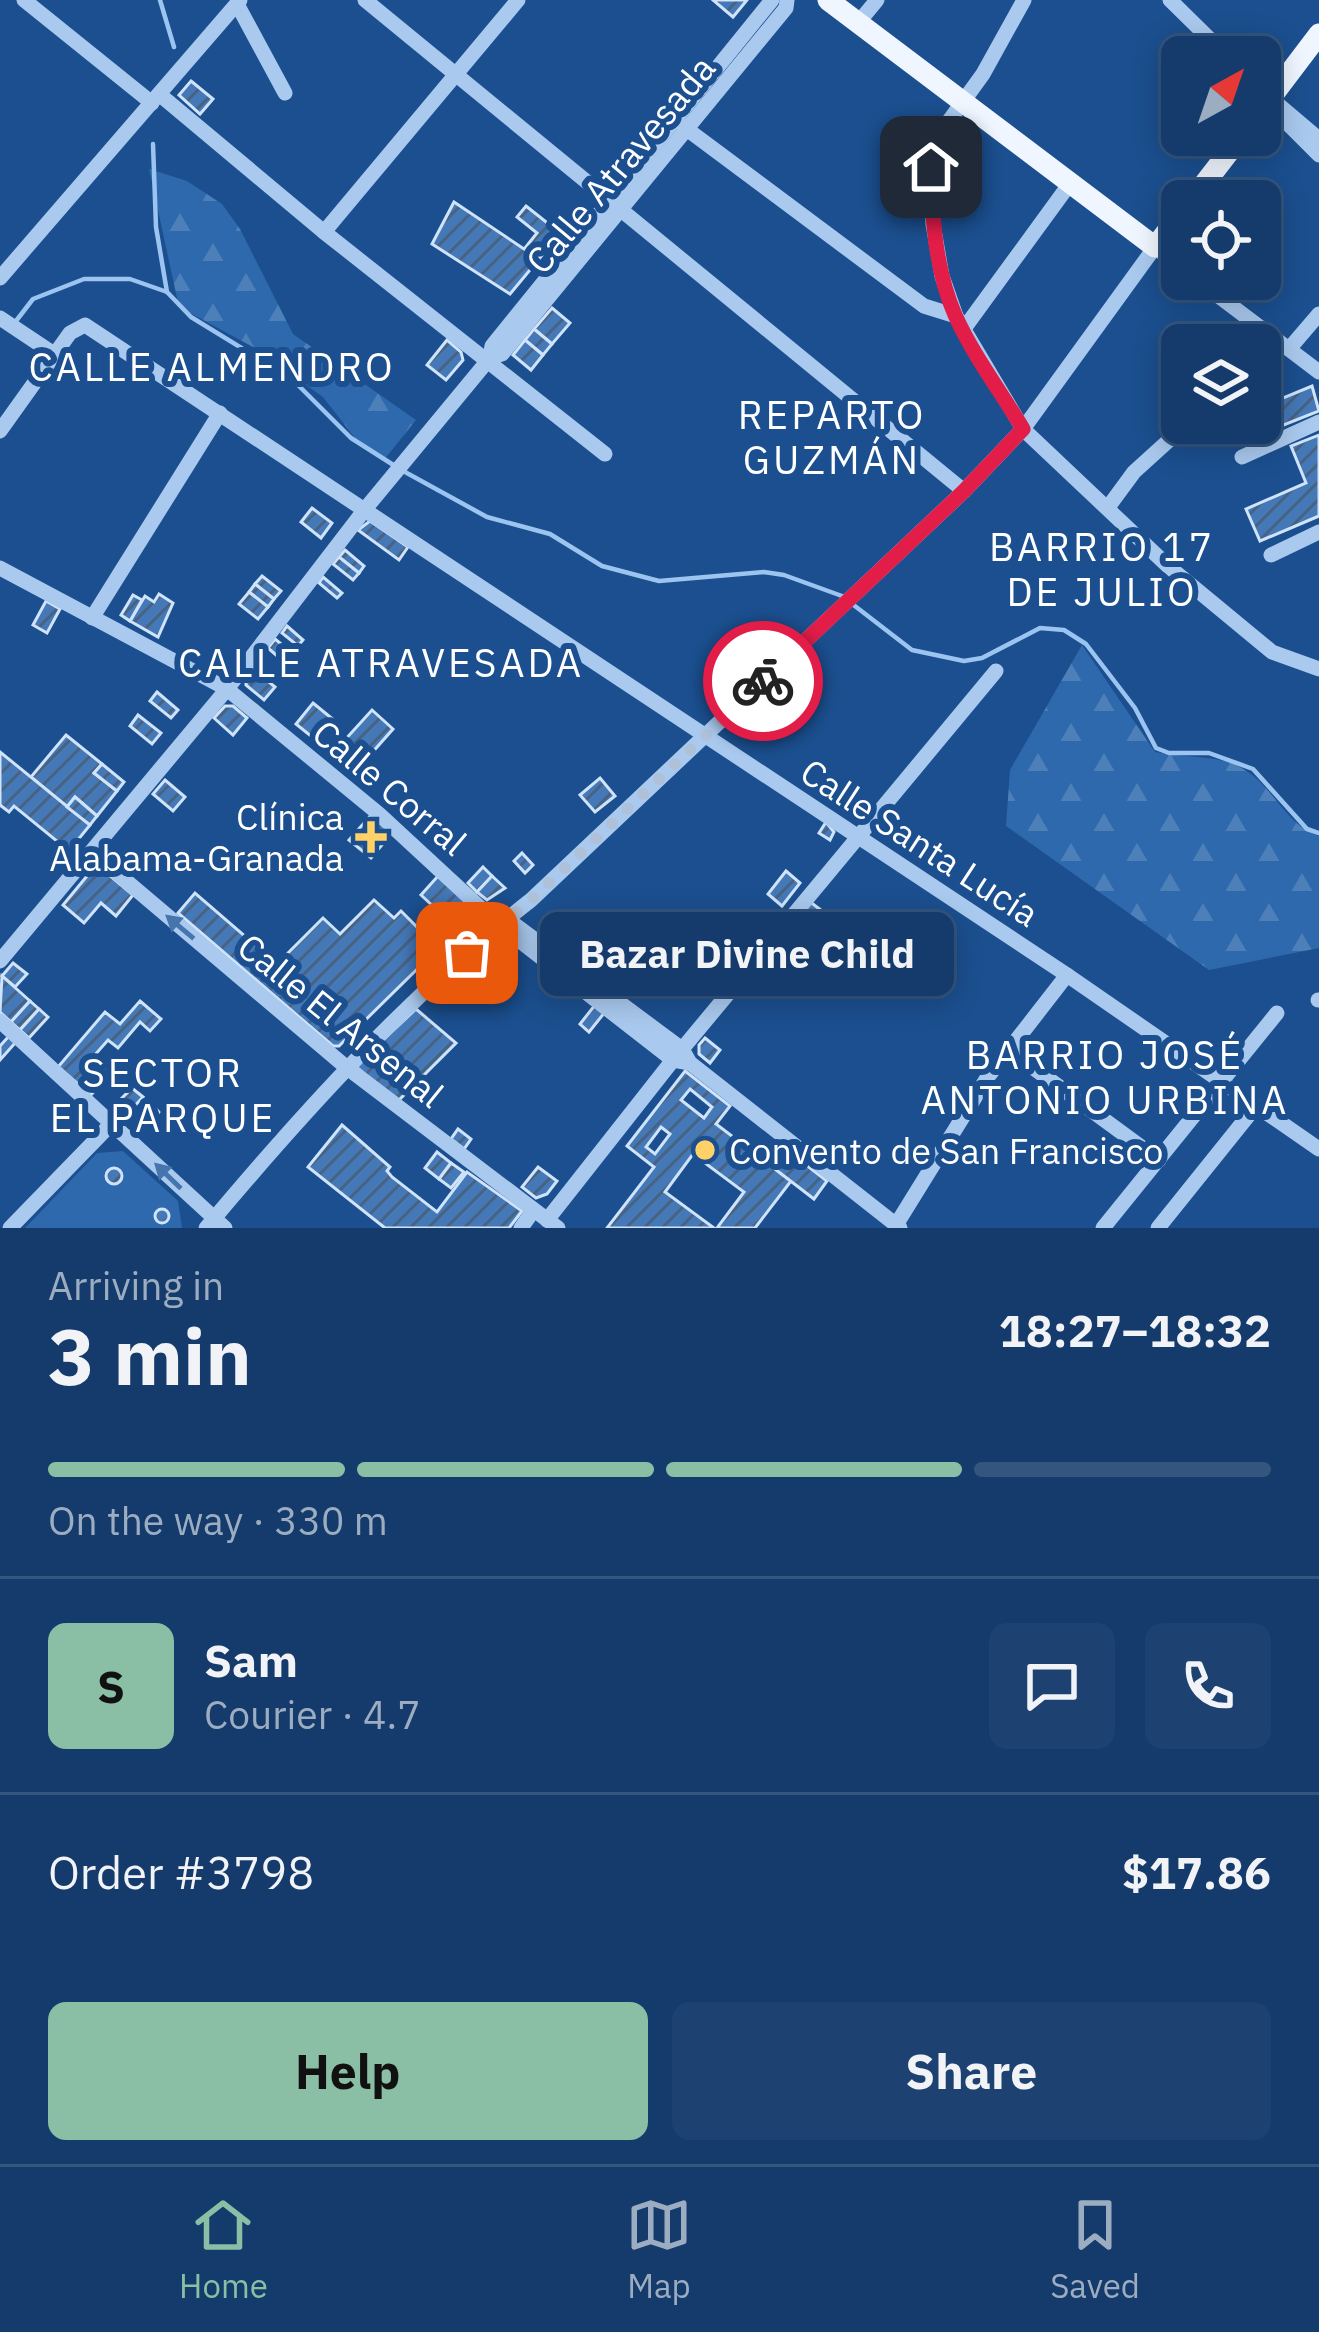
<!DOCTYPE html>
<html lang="en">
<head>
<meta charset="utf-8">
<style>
  :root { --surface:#143b6b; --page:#1d4271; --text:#f1f3f6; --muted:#9dadc1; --line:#33557e; --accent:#8abfa5 }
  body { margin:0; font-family:"IBM Plex Sans",sans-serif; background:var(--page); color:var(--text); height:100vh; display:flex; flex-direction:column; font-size:45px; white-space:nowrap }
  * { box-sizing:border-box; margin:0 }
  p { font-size:39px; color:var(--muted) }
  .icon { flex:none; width:66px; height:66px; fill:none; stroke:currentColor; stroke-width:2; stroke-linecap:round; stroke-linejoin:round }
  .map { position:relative; height:1228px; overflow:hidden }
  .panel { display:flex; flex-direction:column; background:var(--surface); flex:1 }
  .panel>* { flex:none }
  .needle { width:78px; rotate:40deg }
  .controls { position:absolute; left:1161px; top:36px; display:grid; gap:24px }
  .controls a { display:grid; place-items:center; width:120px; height:120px; border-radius:18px; background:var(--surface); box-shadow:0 6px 30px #0003,0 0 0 3px var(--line); font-size:60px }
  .pin { position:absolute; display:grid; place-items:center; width:102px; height:102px; color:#fff; margin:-51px; border-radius:24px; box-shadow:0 6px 18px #0006 }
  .courier { position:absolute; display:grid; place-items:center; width:120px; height:120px; margin:-60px; border:9px solid #e11d48; border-radius:50%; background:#fff; color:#222; box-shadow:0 3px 15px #0007 }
  .bubble { position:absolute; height:84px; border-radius:18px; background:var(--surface); box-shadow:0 6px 30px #0003,0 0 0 3px var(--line); font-size:39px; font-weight:800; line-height:84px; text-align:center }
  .summary em { font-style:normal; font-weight:800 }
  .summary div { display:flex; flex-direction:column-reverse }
  .summary { display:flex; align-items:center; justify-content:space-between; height:204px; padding:0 48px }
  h1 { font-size:78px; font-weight:800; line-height:90px }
  .bar { display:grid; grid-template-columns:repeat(4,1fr); gap:18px 12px; align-content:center; height:144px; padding:0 48px }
  .bar i { height:15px; border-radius:9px; background:var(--line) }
  .bar .current { background:var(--accent) }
  .bar p { grid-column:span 4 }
  .line { display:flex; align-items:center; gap:30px; padding:0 48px; border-top:3px solid var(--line) }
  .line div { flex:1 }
  .round { display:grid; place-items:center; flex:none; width:126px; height:126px; border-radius:18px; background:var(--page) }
  .action { display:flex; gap:24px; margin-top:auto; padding:24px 48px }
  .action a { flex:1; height:138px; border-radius:18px; background:var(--accent); color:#111; font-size:48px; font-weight:800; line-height:138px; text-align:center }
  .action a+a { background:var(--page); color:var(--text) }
  .dock { display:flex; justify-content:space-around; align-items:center; height:168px; border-top:3px solid var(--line); background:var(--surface); font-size:33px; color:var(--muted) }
  .dock a { display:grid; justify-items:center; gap:6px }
  .dock .current { color:var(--accent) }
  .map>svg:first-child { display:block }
  .forest { fill:url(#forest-firs) }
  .green { fill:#2e69ad }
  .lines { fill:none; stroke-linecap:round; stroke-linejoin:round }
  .stream { stroke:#9cc4f0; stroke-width:4.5 }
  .building { fill:url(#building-hatch); stroke:#cfe3fa; stroke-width:3; fill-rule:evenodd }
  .minor { stroke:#a9c9ee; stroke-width:15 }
  .major { stroke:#f0f6ff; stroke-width:21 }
  .oneway { fill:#4674ac }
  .done { stroke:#afc1d8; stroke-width:12; stroke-dasharray:0 21.6 }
  .route { stroke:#e11d48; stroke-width:15 }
  .poi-dot { fill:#ffd166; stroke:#1b4f8f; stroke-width:4.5 }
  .labels { text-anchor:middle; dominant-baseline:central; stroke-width:12; stroke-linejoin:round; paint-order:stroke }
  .street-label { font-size:36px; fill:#fff; stroke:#1b4f8f }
  .poi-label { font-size:36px; fill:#fff; stroke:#1b4f8f; text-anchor:end }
  .neighbourhood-label { font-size:39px; letter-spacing:3px; fill:#fff; stroke:#1b4f8f }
</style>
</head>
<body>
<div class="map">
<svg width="1319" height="1228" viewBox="0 0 1319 1228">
  <defs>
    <pattern id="forest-firs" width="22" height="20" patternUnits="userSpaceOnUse" patternTransform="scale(3)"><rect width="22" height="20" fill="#2e69ad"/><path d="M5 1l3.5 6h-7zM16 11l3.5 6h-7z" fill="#4d80b9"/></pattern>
    <pattern id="building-hatch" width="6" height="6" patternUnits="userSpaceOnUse" patternTransform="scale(3)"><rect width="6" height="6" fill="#4478b7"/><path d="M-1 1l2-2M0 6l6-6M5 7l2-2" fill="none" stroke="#486282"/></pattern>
  </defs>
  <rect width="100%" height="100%" fill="#1b4f8f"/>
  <!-- forest -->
  <g class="forest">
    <path d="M 149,169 L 187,181 L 222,204 L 240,229 L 293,334 L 416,420 L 383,461 L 355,438 L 323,397 L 253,347 L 179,307 Z"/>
    <path d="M 1082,645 L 1155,752 C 1187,759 1221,753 1248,772 C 1276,791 1285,824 1319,836 L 1319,948 L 1209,970 L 1006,826 L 1010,770 Z"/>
  </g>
  <!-- green -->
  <path class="green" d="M 123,1151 L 178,1201 L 182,1228 L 25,1228 L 97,1153 Z"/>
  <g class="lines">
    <!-- stream -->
    <g class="stream">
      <path d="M 160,0 L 174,47"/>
      <path d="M 153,144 L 156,227 L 167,292"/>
      <path d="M 16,321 L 33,299 L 84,279 L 130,279 L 167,292 L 191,317 L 292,379 L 351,438 L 395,466"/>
      <path d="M 405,472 L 487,517 L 550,534 L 602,566 L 659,581 L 764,572 L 784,575 L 842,596"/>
      <path d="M 851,603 L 912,650 L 964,661 L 982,658 L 1040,628 L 1064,630 L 1086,644 L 1135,708 L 1156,748 L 1169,753 L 1209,753 L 1253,769 L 1307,829 L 1319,833"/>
    </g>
  </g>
  <!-- building -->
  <g class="building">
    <path d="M 713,0 L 747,0 L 733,17 Z"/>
    <path d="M 191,81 L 213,99 L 200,114 L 179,95 Z"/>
    <path d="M 454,202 L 539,259 L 510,294 L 432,244 Z"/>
    <path d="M 526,206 L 560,233 L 539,259 L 525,248 L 537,233 L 517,217 Z"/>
    <path d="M 552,308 L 570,323 L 552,344 L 534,329 Z"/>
    <path d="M 534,329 L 552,344 L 543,355 L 525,340 Z"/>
    <path d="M 447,340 L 461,352 L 463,360 L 446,380 L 427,365 Z"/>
    <path d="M 525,340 L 543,355 L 531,370 L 513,355 Z"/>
    <path d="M 1312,386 L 1319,411 L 1271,430 L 1261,407 Z"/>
    <path d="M 1319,435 L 1319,516 L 1260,541 L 1246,509 L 1306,483 L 1291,446 Z"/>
    <path d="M 312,508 L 332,523 L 321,538 L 301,522 Z"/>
    <path d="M 370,521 L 408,547 L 399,560 L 358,530 Z"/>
    <path d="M 345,550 L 364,566 L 359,573 L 339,557 Z"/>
    <path d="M 339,557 L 359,573 L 353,580 L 333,564 Z"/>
    <path d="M 262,576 L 281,591 L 274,599 L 255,584 Z"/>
    <path d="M 323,577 L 342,593 L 337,598 L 319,583 Z"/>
    <path d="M 255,584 L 274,599 L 268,607 L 249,592 Z"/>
    <path d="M 249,592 L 268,607 L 258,619 L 239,604 Z"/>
    <path d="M 159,594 L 173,603 L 158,637 L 130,621 L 145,596 L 154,602 Z"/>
    <path d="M 133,595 L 142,600 L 130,621 L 121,615 Z"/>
    <path d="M 46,601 L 60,609 L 47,633 L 33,625 Z"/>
    <path d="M 287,626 L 303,640 L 298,646 L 282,633 Z"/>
    <path d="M 275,639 L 292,653 L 284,662 L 268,648 Z"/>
    <path d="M 252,668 L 275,687 L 264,700 L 246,685 L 246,676 Z"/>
    <path d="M 157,692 L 178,710 L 171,718 L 150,701 Z"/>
    <path d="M 313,703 L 335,721 L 317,741 L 296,724 Z"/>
    <path d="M 225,706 L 233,706 L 247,718 L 233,735 L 214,718 Z"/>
    <path d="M 372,710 L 393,729 L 355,772 L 333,753 Z"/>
    <path d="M 138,715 L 161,733 L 152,744 L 130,726 Z"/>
    <path d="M 66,735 L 102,764 L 94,773 L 117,791 L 97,816 L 75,797 L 67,807 L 31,777 Z"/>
    <path d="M 0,752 L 90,825 L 69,851 L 14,806 L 9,812 L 0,805 Z"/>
    <path d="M 102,764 L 124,782 L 117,791 L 94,773 Z"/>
    <path d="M 600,778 L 615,796 L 595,812 L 580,795 Z"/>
    <path d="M 165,780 L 185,797 L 173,811 L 153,794 Z"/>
    <path d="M 75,797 L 97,816 L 90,825 L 67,807 Z"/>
    <path d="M 371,815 L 392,833 L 371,858 L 349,840 Z"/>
    <path d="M 826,822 L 834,832 L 830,840 L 819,833 Z"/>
    <path d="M 522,853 L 533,865 L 525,873 L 514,861 Z"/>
    <path d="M 483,867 L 492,876 L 477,892 L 468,883 Z"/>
    <path d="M 102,869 L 133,895 L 116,916 L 101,903 L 84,923 L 63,905 L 92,870 Z"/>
    <path d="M 786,871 L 800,883 L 782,906 L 768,894 Z"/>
    <path d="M 438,876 L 473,907 L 473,914 L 339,1046 L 333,1046 L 178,913 L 195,893 L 277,964 L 323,918 L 340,934 L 374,900 L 394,918 L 401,911 L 418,928 L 436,909 L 421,895 Z"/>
    <path d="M 492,876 L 505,888 L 487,900 L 477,892 Z"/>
    <path d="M 809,901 L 830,917 L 813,938 L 792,922 Z"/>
    <path d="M 13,963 L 27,974 L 15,987 L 2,976 Z"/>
    <path d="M 2,976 L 30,1001 L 11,1022 L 0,1012 Z"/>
    <path d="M 30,1001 L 39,1009 L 20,1030 L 11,1022 Z"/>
    <path d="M 140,1001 L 161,1019 L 150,1031 L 140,1022 L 118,1048 L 108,1040 L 93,1057 L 111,1072 L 91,1095 L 58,1067 L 105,1012 L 120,1024 Z"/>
    <path d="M 595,1005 L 605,1012 L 589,1032 L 580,1024 Z"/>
    <path d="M 39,1009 L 48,1017 L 29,1038 L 20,1030 Z"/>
    <path d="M 416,1009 L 456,1043 L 397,1102 L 355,1066 Z"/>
    <path d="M 9,1036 L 16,1042 L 0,1060 L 0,1046 Z"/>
    <path d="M 705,1038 L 720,1050 L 710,1063 L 699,1054 L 699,1045 Z"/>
    <path d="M 685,1071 L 730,1106 L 716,1124 L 791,1181 L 755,1228 L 717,1228 L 744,1192 L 693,1154 L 665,1192 L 714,1228 L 607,1228 L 654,1167 L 627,1146 ZM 690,1089 L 712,1107 L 704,1118 L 681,1100 ZM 661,1127 L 670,1134 L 655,1154 L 646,1147 Z"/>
    <path d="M 132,1088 L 143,1097 L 130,1111 L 119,1101 Z"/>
    <path d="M 152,1105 L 159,1112 L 143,1131 L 136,1124 Z"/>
    <path d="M 342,1125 L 390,1167 L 387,1171 L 392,1177 L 437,1212 L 467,1172 L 522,1211 L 509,1228 L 385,1228 L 308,1167 Z"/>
    <path d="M 458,1129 L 471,1139 L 464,1149 L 451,1139 Z"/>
    <path d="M 784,1148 L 827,1181 L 814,1199 L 771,1166 Z"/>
    <path d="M 437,1152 L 451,1163 L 439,1179 L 425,1168 Z"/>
    <path d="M 451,1163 L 464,1172 L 451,1188 L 439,1179 Z"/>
    <path d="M 538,1167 L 557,1181 L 547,1194 L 536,1198 L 522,1187 Z"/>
    <circle cx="114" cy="1176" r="8"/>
    <circle cx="162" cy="1216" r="7"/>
  </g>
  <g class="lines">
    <!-- minor -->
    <g class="minor">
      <path d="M 24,0 L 152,103"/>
      <path d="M 365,0 L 964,491"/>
      <path d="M 1024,0 L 983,74 L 941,132 L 931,167 L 933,224 L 942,276 L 956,316 L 1023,429 L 1168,566 L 1272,652 L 1319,669"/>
      <path d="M 1170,0 L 1228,57"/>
      <path d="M 237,4 L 285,93"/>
      <path d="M 858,23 L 877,0"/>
      <path d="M 1260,89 L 1319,139"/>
      <path d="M 159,94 L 324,232 L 605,454"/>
      <path d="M 1275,106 L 1285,121 L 1319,155"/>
      <path d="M 684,127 L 924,306 L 956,316"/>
      <path d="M 324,232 L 518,0"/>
      <path d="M 0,278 L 240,0"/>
      <path d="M 1196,279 L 1319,372"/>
      <path d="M 0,318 L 54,354"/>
      <path d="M 963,330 L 1071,182"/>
      <path d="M 1289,349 L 1319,314"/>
      <path d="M 1260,356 L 1277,340"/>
      <path d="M 490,358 L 502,354 L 786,8 L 787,0"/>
      <path d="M 0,431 L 70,333 L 85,325 L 1067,975 L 1319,1149"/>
      <path d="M 1242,457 L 1319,422"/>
      <path d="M 1109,506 L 1134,472 L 1188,423"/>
      <path d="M 1271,555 L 1319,532"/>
      <path d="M 0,568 L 227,689 L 379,814 L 498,924 L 673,1060 L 690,1063"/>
      <path d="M 92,618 L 220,413"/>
      <path d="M 92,852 L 346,1067 L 558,1228"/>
      <path d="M 503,916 L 682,1049 L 690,1063 L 900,1228"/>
      <path d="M 0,961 L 227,689 L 366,508 L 490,358 L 492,346 L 772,0"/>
      <path d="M 1318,1000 L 1319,1000"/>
      <path d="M 0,1021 L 225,1228"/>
      <path d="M 1009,1050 L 1159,1160"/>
      <path d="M 547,1220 L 673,1060 L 996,671"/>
      <path d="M 896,1225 L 987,1078 L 1067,975"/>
      <path d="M 10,1228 L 113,1122"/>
      <path d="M 206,1228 C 305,1110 409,995 531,900 L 964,491 L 1023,429 L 1155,247 L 1182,268"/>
      <path d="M 521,1228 L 533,1211"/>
      <path d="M 1103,1228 L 1277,1013"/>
      <path d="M 1158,1228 L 1256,1106"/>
    </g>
    <!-- major -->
    <g class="major">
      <path d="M 828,0 L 1155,247 L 1182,212"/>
      <path d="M 1260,112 L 1319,34"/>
      <path d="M 1191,201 L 1242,135"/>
    </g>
  </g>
  <!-- one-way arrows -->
  <defs><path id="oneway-solid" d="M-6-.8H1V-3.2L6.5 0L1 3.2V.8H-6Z" transform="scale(3)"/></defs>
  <g class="oneway">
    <use href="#oneway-solid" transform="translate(180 927) rotate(-140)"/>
    <use href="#oneway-solid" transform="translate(168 1176) rotate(-136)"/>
  </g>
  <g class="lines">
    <!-- done -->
    <path class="done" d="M 467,953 L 531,900 L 763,681"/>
    <!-- route -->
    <path class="route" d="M 763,681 L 964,491 L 1023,429 C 1001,392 973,355 955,315 C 935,269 932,217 931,167"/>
  </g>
  <!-- markers -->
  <g class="poi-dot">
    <path d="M365 819h12v12h12v12h-12v12h-12v-12h-12v-12h12z"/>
    <circle cx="705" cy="1150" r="12"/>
  </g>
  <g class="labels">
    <!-- street labels -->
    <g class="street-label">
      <text transform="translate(620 164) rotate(-50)">Calle Atravesada</text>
      <text transform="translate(390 787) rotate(40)">Calle Corral</text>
      <text transform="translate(920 842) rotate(33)">Calle Santa Lucía</text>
      <text transform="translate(341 1020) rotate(39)">Calle El Arsenal</text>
    </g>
    <!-- poi labels -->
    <g class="poi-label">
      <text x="344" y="816">Clínica<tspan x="344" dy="41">Alabama-Granada</tspan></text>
      <text x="729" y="1150" text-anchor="start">Convento de San Francisco</text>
    </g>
    <!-- neighbourhood labels -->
    <g class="neighbourhood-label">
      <text x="212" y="366">CALLE ALMENDRO</text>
      <text x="832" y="414">REPARTO<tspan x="832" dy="45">GUZMÁN</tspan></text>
      <text x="1102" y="546">BARRIO 17<tspan x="1102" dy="45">DE JULIO</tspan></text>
      <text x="381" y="662">CALLE ATRAVESADA</text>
      <text x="1105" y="1054">BARRIO JOSÉ<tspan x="1105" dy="45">ANTONIO URBINA</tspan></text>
      <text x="163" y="1072">SECTOR<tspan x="163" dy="45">EL PARQUE</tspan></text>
    </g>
  </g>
</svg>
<div class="controls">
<a><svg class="needle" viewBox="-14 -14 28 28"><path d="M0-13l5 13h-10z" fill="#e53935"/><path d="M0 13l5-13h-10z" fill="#9dadc1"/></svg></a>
<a><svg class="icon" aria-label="locate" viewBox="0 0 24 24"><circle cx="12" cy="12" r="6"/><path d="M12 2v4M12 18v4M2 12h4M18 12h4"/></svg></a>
<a><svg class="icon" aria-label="layers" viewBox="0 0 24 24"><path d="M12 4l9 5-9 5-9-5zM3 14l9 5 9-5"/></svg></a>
</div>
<div class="pin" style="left:467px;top:953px;background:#ea580c"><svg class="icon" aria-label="bag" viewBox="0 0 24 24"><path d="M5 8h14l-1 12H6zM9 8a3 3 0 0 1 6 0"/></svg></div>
<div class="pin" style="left:931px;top:167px;background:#1f2937"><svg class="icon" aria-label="home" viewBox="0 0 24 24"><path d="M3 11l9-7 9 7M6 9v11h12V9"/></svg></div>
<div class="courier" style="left:763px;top:681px"><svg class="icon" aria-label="bike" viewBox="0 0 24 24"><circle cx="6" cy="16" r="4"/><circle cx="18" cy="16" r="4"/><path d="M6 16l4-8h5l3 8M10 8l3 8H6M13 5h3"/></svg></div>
<div class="bubble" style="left:540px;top:912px;width:414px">Bazar Divine Child</div>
</div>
<section class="panel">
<div class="summary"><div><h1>3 min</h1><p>Arriving in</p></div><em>18:27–18:32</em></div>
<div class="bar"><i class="current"></i><i class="current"></i><i class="current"></i><i></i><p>On the way · 330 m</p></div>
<div class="line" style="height:216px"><b class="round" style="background:var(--accent);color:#111">S</b><div><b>Sam</b><p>Courier · 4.7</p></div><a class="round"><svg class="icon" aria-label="chat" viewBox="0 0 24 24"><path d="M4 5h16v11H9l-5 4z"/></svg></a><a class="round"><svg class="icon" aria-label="phone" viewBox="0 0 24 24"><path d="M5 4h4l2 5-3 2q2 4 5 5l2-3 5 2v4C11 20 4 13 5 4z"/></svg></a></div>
<div class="line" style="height:156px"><div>Order #3798</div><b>$17.86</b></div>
<div class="action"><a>Help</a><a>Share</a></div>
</section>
<nav class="dock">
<a class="current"><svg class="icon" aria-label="home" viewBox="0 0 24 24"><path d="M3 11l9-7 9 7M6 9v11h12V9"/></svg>Home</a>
<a><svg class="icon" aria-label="map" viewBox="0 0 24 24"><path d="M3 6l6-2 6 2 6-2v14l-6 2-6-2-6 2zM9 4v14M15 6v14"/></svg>Map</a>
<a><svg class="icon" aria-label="saved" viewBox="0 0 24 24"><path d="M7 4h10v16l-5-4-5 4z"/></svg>Saved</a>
</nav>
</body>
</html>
